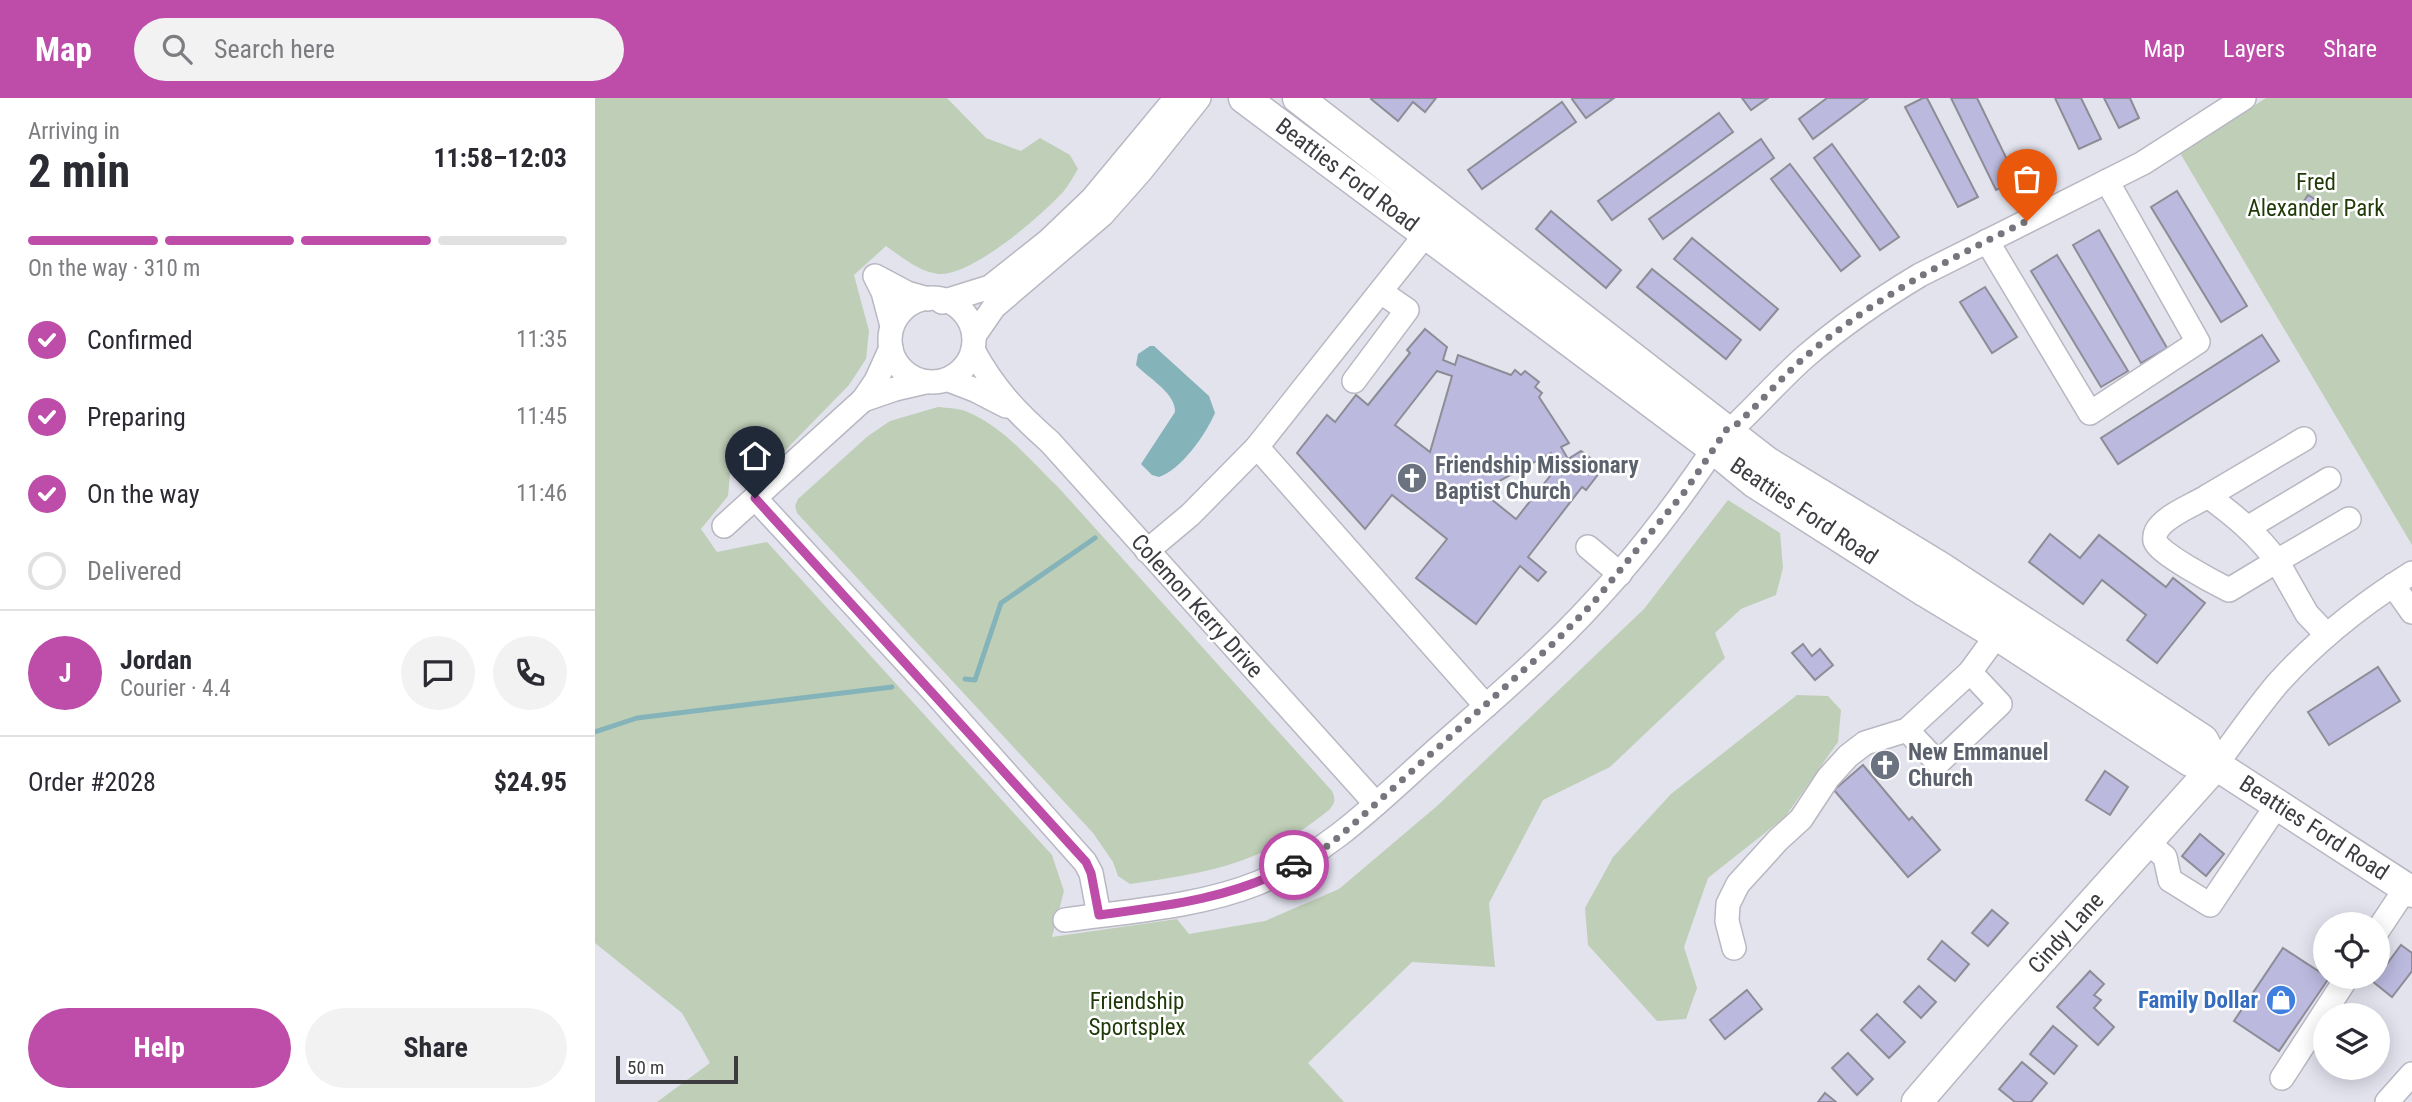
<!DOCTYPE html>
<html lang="en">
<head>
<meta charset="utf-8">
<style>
  :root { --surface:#fff; --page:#f2f2f3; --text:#2b2b33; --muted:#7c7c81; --line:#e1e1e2; --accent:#bd4da9 }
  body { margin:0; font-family:"Roboto Condensed",sans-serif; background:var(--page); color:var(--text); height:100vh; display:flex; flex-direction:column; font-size:26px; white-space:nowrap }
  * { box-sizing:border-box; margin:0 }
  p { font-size:23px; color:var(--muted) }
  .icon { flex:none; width:38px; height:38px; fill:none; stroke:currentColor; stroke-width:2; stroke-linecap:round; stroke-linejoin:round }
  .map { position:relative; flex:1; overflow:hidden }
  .details { display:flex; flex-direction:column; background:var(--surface); width:595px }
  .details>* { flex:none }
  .controls { position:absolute; left:1718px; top:814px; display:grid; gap:14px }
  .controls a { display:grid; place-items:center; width:77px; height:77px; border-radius:50%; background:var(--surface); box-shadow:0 4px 18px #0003; font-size:35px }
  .scale { position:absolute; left:21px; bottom:18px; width:122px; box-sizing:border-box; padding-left:7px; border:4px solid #3c3c41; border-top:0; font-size:19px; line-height:24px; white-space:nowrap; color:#3c3c41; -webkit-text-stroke:5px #fff; paint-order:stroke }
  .pin { position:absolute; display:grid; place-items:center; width:60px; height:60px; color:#fff; margin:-72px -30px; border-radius:50% 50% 50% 0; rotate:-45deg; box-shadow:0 0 7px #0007 }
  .pin .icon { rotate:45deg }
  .courier { position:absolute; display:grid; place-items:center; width:70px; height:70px; margin:-35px; border:5px solid #bd4da9; border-radius:50%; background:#fff; color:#222; box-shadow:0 2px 9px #0007 }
  .overview em { font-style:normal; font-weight:700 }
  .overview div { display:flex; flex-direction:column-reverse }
  .overview { display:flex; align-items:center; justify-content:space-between; height:119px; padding:0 28px }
  h1 { font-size:46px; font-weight:700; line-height:52px }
  .bar { display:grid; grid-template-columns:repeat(4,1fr); gap:10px 7px; align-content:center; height:84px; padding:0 28px }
  .bar i { height:9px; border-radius:5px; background:var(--line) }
  .bar .current { background:var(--accent) }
  .bar p { grid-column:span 4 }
  .line { display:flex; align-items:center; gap:18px; padding:0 28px; border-top:2px solid var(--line) }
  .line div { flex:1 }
  .round { display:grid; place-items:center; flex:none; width:74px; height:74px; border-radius:37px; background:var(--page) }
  ol { padding:0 28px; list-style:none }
  li { display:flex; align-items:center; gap:21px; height:77px }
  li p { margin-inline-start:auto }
  li .icon { padding:7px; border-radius:50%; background:var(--accent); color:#fff; stroke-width:4 }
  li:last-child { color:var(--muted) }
  li i { width:38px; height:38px; border:4px solid var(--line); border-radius:50% }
  .button { display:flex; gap:14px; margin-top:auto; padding:14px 28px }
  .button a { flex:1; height:80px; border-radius:42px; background:var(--accent); color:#fff; font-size:28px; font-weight:700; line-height:80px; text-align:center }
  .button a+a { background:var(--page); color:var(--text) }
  header { display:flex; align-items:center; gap:42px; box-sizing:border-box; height:98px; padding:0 35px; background:var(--accent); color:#fff }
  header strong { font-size:33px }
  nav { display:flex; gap:38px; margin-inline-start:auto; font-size:24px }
  .search { width:490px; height:63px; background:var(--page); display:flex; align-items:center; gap:18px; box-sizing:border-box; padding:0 24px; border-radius:38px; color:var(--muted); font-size:26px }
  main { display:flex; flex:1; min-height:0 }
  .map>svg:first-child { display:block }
  .green { fill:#bfceb7 }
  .water { fill:#84b3b9 }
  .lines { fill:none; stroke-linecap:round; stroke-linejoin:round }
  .stream { stroke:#84b3b9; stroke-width:5 }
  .building { fill:#bbb9dd; stroke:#8d8c97; stroke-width:2; fill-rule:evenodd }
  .minor-casing { stroke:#b8b7c2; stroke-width:26 }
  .major-casing { stroke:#b8b7c2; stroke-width:33 }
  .minor { stroke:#fff; stroke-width:23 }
  .major { stroke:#fff; stroke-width:30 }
  .done { stroke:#76767e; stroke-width:7; stroke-dasharray:0 12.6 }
  .route { stroke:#bd4da9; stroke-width:9 }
  .labels { text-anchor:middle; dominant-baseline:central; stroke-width:5; stroke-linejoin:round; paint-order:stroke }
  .street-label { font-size:23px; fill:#3c3c41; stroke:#fff }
  .park-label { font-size:23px; fill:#1f3a08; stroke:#fff }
  .worship-label { font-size:23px; font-weight:bold; fill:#5b616d; stroke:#fff; text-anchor:start }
  .shop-label { font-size:23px; font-weight:bold; fill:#366cbe; stroke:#fff; text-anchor:end }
</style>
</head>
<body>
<header>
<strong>Map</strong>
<div class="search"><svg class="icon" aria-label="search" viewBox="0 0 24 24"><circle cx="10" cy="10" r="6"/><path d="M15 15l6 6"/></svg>Search here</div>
<nav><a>Map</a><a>Layers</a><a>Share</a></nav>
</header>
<main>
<section class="details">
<div class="overview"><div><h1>2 min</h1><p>Arriving in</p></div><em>11:58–12:03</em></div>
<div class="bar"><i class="current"></i><i class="current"></i><i class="current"></i><i></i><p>On the way · 310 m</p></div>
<ol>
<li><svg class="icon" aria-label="check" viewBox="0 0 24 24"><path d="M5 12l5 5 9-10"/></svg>Confirmed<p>11:35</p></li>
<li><svg class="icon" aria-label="check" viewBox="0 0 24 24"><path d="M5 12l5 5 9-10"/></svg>Preparing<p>11:45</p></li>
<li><svg class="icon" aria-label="check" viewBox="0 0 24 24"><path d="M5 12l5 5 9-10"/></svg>On the way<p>11:46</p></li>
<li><i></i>Delivered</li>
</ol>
<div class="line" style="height:126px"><b class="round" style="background:var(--accent);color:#fff">J</b><div><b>Jordan</b><p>Courier · 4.4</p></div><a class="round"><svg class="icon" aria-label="chat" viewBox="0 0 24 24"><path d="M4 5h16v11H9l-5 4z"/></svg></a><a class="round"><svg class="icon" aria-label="phone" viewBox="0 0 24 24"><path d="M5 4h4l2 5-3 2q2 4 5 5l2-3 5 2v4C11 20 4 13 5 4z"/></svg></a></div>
<div class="line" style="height:91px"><div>Order #2028</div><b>$24.95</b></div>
<div class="button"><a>Help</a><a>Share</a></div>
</section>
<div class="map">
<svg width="1817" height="1004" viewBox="0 0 1817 1004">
  <rect width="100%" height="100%" fill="#e3e3ee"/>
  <!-- green -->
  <g class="green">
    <path d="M 0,0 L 352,0 L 391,40 L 426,53 L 445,40 L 475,57 L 483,71 C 478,79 474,87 468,94 C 446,118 377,178 344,176 C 324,174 307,159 291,148 L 259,177 L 274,233 L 271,261 L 254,287 L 174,369 L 150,361 L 135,375 L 133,398 L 106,431 L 122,454 L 172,444 L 457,757 L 469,793 L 457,839 L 582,821 L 594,836 L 670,823 L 744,791 L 842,708 L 1049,511 L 1133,402 L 1185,435 L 1188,470 L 1181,497 L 1146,511 L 1120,535 L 1130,560 L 1015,669 L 948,702 L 894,805 L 900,869 L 817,864 L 713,965 L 749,1004 L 62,1004 L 115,965 L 87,915 L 0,845 Z"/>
    <path d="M 1671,0 L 1817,0 L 1817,447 L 1585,55 Z"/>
    <path d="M 343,309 C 352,310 362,310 370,313 C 407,327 435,362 463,389 L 737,693 C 741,702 740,705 734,712 C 667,766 616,774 535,786 L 523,778 L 518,764 L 498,735 L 202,415 L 200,408 L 203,401 L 273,338 L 295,323 Z"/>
    <path d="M 1202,597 L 1233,598 L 1246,612 L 1243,644 L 1190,719 L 1113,780 L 1089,849 L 1102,890 L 1091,921 L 1062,923 L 993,847 L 990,810 L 1018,759 L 1076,696 Z"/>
  </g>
  <!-- water -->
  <path class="water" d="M 555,248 L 559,248 L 614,298 L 620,315 C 611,336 586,372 564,379 L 557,377 L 546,366 L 580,314 C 581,295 553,280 541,267 L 543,256 Z"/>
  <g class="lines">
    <!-- stream -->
    <g class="stream">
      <path d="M 370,581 L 380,582 L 406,505 L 500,440"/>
      <path d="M 0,634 L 42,620 L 297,589"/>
    </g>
  </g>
  <!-- building -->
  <g class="building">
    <path d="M 777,0 L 841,0 L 830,14 L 818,4 L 803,23 L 776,1 Z"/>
    <path d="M 978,0 L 1019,0 L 991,20 L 977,1 Z"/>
    <path d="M 1147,0 L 1173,0 L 1156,12 Z"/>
    <path d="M 1232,0 L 1273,0 L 1218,41 L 1204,21 Z"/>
    <path d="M 1328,0 L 1332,0 L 1383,99 L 1363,109 L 1310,9 Z"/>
    <path d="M 1356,0 L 1382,0 L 1422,82 L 1401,92 Z"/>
    <path d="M 1460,0 L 1486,0 L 1506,41 L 1484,51 Z"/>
    <path d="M 1509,0 L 1535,0 L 1544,20 L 1524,30 Z"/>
    <path d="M 967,4 L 981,24 L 887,91 L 873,72 Z"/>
    <path d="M 1124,15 L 1138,34 L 1017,122 L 1003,103 Z"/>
    <path d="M 1166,41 L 1179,60 L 1068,141 L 1054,121 Z"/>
    <path d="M 1237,46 L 1304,139 L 1285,152 L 1219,60 Z"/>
    <path d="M 1195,66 L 1265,158 L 1246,173 L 1176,81 Z"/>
    <path d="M 1582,93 L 1652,208 L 1626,224 L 1556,109 Z"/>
    <path d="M 1713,97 L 1728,106 L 1718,121 L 1703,112 Z"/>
    <path d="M 956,113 L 1026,172 L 1011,190 L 941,131 Z"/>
    <path d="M 1504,132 L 1572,250 L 1546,265 L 1478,147 Z"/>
    <path d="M 1097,140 L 1183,211 L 1165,232 L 1079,161 Z"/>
    <path d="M 1462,157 L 1533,273 L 1506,289 L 1436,173 Z"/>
    <path d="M 1057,171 L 1146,242 L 1131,261 L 1042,189 Z"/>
    <path d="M 1390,189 L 1422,239 L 1397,255 L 1365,204 Z"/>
    <path d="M 830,231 L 852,249 L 848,262 L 860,267 L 863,257 L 916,277 L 920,272 L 926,277 L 930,273 L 944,284 L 940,289 L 947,295 L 944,299 L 974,345 L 966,349 L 973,361 L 986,353 L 1008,370 L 991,392 L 987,389 L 933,459 L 951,474 L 943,483 L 925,468 L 881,526 L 821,480 L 852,441 L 797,397 L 770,431 L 702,355 L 732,317 L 740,324 L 761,297 L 773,307 L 815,255 L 812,252 ZM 842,273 L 857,278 L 835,354 L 800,327 ZM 956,355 L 963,368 L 921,421 L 886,393 Z"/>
    <path d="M 1667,237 L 1684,263 L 1523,366 L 1506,340 Z"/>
    <path d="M 1455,436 L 1485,460 L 1504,437 L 1571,489 L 1578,480 L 1610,505 L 1562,565 L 1532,542 L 1551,517 L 1507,482 L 1488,506 L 1434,464 Z"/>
    <path d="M 1208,546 L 1217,558 L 1225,551 L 1238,567 L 1220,582 L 1197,555 Z"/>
    <path d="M 1783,569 L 1805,603 L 1734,647 L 1713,614 Z"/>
    <path d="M 1268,667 L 1314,722 L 1317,719 L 1345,752 L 1313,779 L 1239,692 Z"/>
    <path d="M 1510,673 L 1533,689 L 1515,717 L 1491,702 Z"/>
    <path d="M 1605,736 L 1629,756 L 1611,778 L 1587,758 Z"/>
    <path d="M 1397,812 L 1413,825 L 1393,848 L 1377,835 Z"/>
    <path d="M 1347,843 L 1374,866 L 1360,883 L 1333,861 Z"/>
    <path d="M 1806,847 L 1817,855 L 1817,873 L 1797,899 L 1777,883 L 1783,878 Z"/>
    <path d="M 1688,850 L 1734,880 L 1684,953 L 1639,923 Z"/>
    <path d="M 1495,873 L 1509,886 L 1499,897 L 1506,902 L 1499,910 L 1519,929 L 1503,947 L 1462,909 Z"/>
    <path d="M 1324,888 L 1341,904 L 1326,920 L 1309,904 Z"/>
    <path d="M 1152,892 L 1167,911 L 1130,941 L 1115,922 Z"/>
    <path d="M 1282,916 L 1310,944 L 1294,960 L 1266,932 Z"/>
    <path d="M 1458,928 L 1482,948 L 1459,976 L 1435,956 Z"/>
    <path d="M 1253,955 L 1278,981 L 1262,997 L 1237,970 Z"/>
    <path d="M 1427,964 L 1452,985 L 1436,1004 L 1420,1004 L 1404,991 Z"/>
    <path d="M 1230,995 L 1241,1004 L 1223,1004 Z"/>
  </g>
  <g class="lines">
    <!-- minor casing -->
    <g class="minor-casing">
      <g id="minor">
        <path d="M 1392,143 L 1495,315 L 1603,244 L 1512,83"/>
        <circle cx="337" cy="242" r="42"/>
        <path d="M 347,204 L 395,189 L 453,143 L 497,101 L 581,0"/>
        <path d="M 297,228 L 288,194 L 280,178 L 312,195 L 333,201"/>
        <path d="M 379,238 L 399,209 L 507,117 L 546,73 L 604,0"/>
        <path d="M 378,252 C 399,291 422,315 455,344 L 781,706"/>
        <path d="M 354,282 L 380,292 L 411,308"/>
        <path d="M 759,283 L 812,212 L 786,194"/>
        <path d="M 268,302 L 300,291 L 330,284"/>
        <path d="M 662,349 L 831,136"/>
        <path d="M 1613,398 C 1641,419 1661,435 1682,463 L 1634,492 C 1620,485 1563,455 1560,443 C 1559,437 1562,431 1566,427 C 1577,415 1598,407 1613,398 Z"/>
        <path d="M 1613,398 L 1709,341"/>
        <path d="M 160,400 L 338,593 L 490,764 L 496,775 L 504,817"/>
        <path d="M 129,428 L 268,302 L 281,283 L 296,250"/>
        <path d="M 1654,429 L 1734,381"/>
        <path d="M 993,449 L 1025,476"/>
        <path d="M 552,453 L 595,417 L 662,349 L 891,608"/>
        <path d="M 1798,487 L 1817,514"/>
        <path d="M 1732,537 L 1712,516 L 1682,463 L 1754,421"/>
        <path d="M 1312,632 L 1343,665 L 1405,606 L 1375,574"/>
        <path d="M 1621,667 C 1641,640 1661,611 1683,585 C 1723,541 1767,506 1817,475"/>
        <path d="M 1552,744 L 1570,759 L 1575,782 L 1615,807 L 1682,707"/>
        <path d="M 470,822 C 534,813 603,809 663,785 C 734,755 784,703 841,652 C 895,604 951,557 1000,503 C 1049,450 1092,392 1132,331 L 1142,326 C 1165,304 1187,279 1211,258 C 1246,228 1285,201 1325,177 L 1548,65 L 1649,0"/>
        <path d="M 1783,832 L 1811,790"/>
        <path d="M 1139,850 L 1132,823 L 1133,806 L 1143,786 L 1183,742 L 1206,721 L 1233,680 L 1253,658 L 1270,645 L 1312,632 L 1375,574 L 1402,537"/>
        <path d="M 1687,980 L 1753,878"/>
        <path d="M 1792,1004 L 1817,976"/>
      </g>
    </g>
    <!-- major casing -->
    <g class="major-casing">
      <g id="major">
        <path d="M 649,0 L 1119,351 L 1159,384 L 1331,494 L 1402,537 L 1595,663 L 1621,667 L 1817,794"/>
        <path d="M 703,0 L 1172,364 L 1345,469 L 1608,642 L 1621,667"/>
        <path d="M 1322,1004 L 1397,917 L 1621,667"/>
      </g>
    </g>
    <!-- minor -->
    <use href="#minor" class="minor"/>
    <!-- major -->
    <use href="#major" class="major"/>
  </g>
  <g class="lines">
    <!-- done -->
    <path class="done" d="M 699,767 L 734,747 L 754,730 L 962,542 L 998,505 L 1091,392 L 1132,331 L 1142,326 C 1166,304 1187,279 1211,258 C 1279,200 1352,162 1432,123"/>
    <!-- route -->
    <path class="route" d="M 160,400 L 491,764 L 496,775 L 504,817 C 572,808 638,800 699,767"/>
  </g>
  <!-- icons -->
  <defs>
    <g id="church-disc" transform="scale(1.575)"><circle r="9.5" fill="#6b7280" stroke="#fff"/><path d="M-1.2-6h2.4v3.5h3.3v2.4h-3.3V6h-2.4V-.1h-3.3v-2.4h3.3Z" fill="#fff"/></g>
    <g id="shop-disc" transform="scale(1.575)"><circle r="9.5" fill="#3f7fe0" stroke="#fff"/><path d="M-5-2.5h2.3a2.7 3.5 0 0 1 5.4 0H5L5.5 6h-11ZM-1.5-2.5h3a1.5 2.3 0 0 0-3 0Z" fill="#fff"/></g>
  </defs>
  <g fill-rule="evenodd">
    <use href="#church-disc" x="817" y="380"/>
    <use href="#church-disc" x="1290" y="667"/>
    <use href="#shop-disc" x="1686" y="902"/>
  </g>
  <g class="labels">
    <!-- street labels -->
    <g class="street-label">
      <text transform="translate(752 77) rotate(37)">Beatties Ford Road</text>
      <text transform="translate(1209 413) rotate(34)">Beatties Ford Road</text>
      <text transform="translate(602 508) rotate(48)">Colemon Kerry Drive</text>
      <text transform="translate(1719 730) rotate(33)">Beatties Ford Road</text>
      <text transform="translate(1471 835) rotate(-48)">Cindy Lane</text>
    </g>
    <!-- park labels -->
    <g class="park-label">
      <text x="1721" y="84">Fred<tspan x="1721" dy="26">Alexander Park</tspan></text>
      <text x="542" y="903">Friendship<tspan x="542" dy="26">Sportsplex</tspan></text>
    </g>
    <!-- worship labels -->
    <g class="worship-label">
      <text x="840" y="367">Friendship Missionary<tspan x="840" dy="26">Baptist Church</tspan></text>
      <text x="1313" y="654">New Emmanuel<tspan x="1313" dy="26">Church</tspan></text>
    </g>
    <!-- shop labels -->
    <g class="shop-label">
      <text x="1663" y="902">Family Dollar</text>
    </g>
  </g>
</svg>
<div class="controls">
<a><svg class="icon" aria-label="locate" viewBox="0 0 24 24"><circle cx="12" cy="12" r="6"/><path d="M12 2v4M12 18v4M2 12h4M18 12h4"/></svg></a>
<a><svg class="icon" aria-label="layers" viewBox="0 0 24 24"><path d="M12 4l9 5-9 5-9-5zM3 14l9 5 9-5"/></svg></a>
</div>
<div class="scale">50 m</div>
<div class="pin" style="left:1432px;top:123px;background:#ea580c"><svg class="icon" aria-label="bag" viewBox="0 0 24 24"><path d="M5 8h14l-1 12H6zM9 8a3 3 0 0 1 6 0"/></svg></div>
<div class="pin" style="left:160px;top:400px;background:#1f2937"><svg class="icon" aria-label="home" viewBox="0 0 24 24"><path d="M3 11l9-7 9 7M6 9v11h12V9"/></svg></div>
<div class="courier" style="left:699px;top:767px"><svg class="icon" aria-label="car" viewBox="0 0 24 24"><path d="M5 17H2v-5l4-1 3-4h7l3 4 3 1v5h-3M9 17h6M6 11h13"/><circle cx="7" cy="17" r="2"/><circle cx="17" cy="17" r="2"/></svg></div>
</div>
</main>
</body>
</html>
